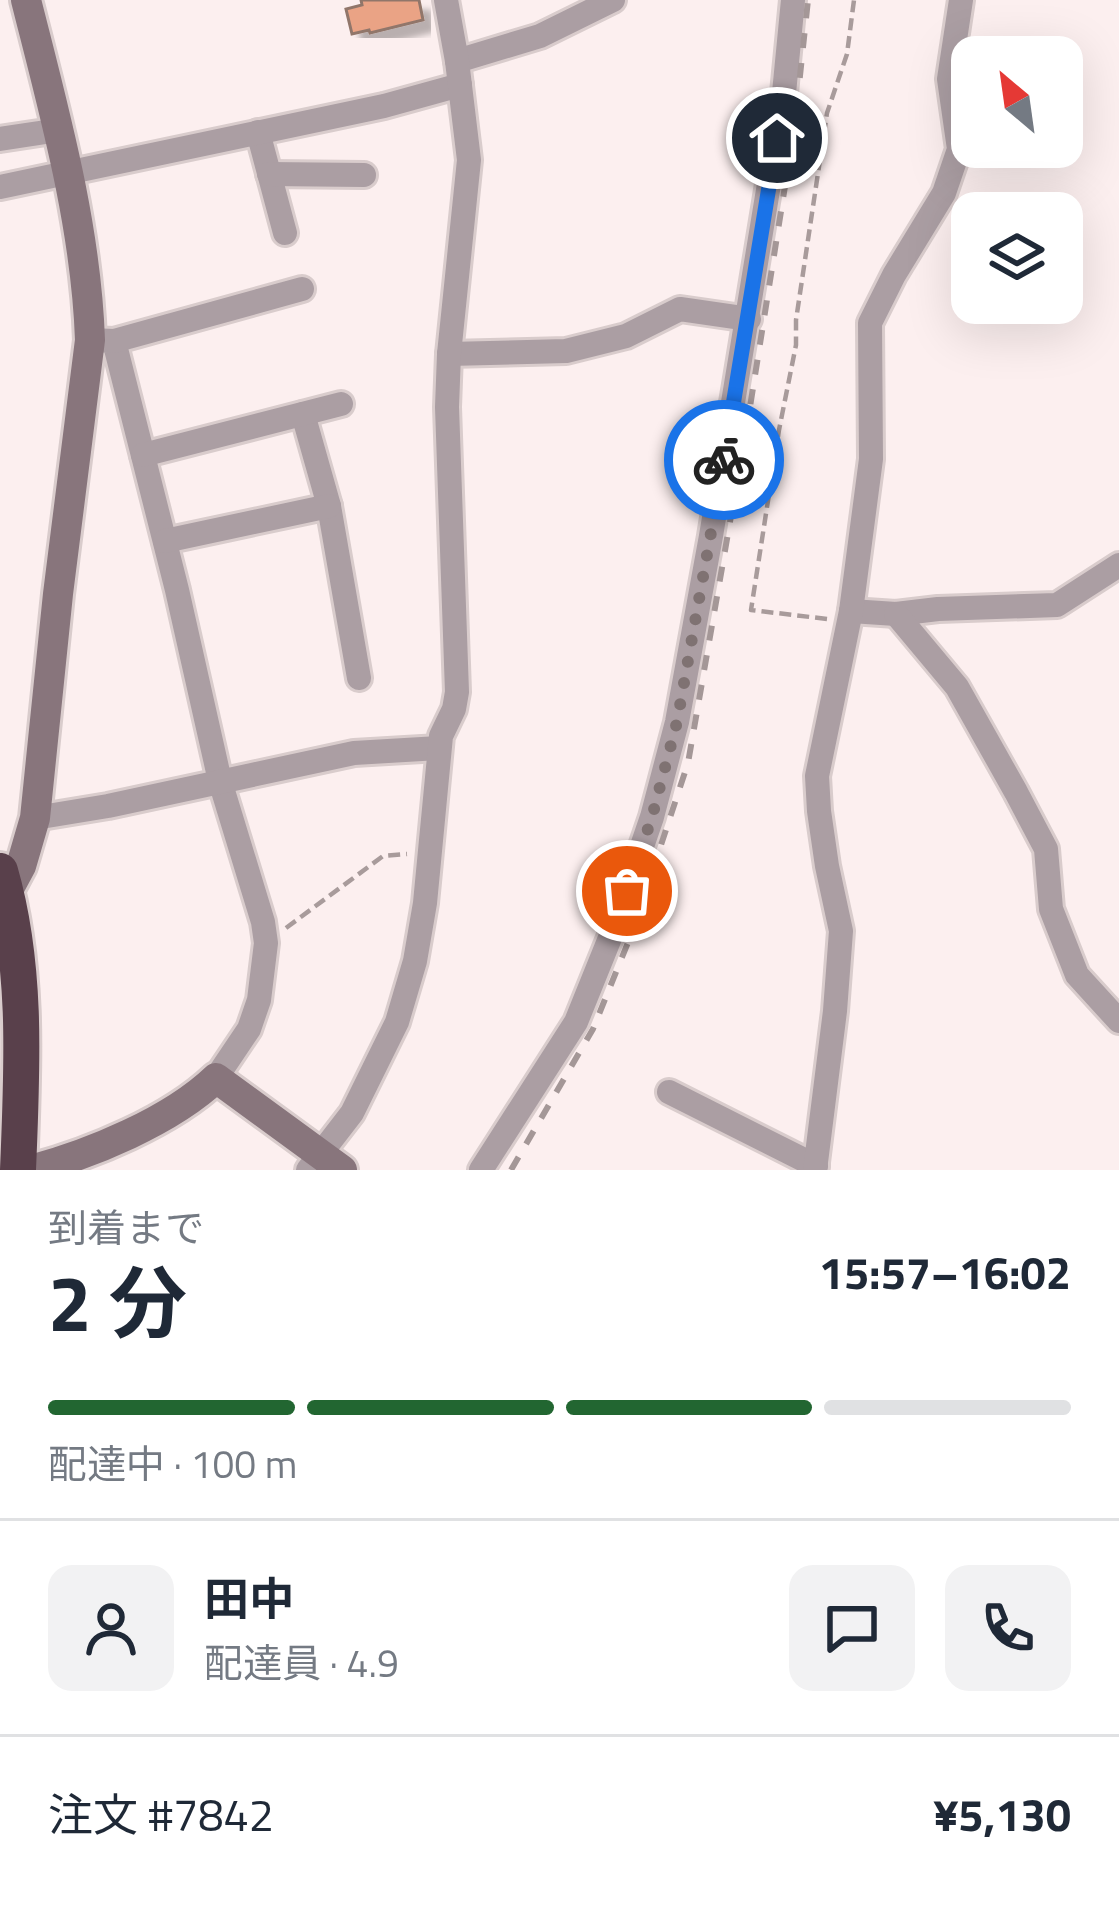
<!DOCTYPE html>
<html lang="ja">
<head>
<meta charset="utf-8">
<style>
  :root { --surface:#fff; --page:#f2f2f3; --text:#1f2937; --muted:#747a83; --line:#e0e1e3; --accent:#226631 }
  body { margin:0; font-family:"Titillium Web","Noto Sans JP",sans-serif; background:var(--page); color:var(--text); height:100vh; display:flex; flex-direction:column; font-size:45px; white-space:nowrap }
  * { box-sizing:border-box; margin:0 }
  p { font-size:39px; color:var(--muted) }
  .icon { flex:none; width:66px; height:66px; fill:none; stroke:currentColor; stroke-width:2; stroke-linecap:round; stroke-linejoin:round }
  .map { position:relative; height:1170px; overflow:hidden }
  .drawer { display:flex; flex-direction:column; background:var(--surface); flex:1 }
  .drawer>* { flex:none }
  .needle { width:78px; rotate:331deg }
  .fabs { position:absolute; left:951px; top:36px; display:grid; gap:24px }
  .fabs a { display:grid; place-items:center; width:132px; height:132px; border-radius:24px; background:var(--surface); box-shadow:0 12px 48px #0002; font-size:60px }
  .pin { position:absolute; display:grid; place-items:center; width:102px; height:102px; color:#fff; margin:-51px; border:6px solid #fff; border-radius:50%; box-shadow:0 3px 12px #0007 }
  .courier { position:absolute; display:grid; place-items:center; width:120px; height:120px; margin:-60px; border:9px solid #1a73e8; border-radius:50%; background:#fff; color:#222; box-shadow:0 3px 15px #0007 }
  .head em { font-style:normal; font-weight:700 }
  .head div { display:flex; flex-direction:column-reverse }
  .head { display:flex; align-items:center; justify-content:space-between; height:204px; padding:0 48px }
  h1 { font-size:78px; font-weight:700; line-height:90px }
  .bar { display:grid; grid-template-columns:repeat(4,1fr); gap:18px 12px; align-content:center; height:144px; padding:0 48px }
  .bar i { height:15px; border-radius:9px; background:var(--line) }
  .bar .current { background:var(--accent) }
  .bar p { grid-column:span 4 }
  .line { display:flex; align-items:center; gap:30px; padding:0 48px; border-top:3px solid var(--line) }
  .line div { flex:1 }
  .round { display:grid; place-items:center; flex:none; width:126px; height:126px; border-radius:24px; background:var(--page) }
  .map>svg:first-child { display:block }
  .building { fill:#eaa385; stroke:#91766b; stroke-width:3; filter:url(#shadow) }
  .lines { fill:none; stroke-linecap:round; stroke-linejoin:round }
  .street-casing { stroke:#d9cccc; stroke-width:30 }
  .secondary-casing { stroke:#d9cccc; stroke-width:36 }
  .highway-casing { stroke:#d9cccc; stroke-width:42 }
  .path { stroke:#a89b9b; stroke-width:4.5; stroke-dasharray:12 6; stroke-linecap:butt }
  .street { stroke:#ab9ea3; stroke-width:24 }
  .secondary { stroke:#88757c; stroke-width:30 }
  .highway { stroke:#59404b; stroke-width:36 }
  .rail { stroke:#a49797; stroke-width:6; stroke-dasharray:15 15; stroke-linecap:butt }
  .done { stroke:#7f7272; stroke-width:12; stroke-dasharray:0 21.6 }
  .route { stroke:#1a73e8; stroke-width:15 }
</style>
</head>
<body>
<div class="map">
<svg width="1119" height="1170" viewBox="0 0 1119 1170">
  <defs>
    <filter id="shadow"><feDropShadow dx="11" dy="11" stdDeviation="3" flood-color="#0004"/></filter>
  </defs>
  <rect width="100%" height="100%" fill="#fcefef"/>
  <!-- building -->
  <path class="building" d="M 361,0 L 419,0 L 423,20 L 370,33 L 369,30 L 352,34 L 346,9 L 362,5 Z"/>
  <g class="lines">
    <!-- street casing -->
    <g class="street-casing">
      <g id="street">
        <path d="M 457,61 L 540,36 L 613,0"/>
        <path d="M 258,132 L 285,233"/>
        <path d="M 0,139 L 59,130"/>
        <path d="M 269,174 L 364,175"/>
        <path d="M 0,187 L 384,106 L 460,85"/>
        <path d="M 90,340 L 114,341 L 177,590 L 220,781 L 263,922 L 266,943 L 259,1000 L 249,1029 L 216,1078"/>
        <path d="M 114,341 L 302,289"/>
        <path d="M 449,354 L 566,351 L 626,336 L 680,309 L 749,319"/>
        <path d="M 303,414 L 329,506 L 359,678"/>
        <path d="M 143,455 L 341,404"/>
        <path d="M 165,541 L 329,506"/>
        <path d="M 851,611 L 896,614 L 938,609 L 1057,605 L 1119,565"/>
        <path d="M 896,614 L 957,687 L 1016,792 L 1046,849 L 1051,909 L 1077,975 L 1119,1021"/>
        <path d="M 35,818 L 108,806 L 354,753 L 439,748"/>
        <path d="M 669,1092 L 816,1166"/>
        <path d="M 308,1170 L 352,1113 L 397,1022 L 415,961 L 425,903 L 441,736 L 454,709 L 457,692 L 447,407 L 449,354 L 469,160 L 457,61 L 446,0"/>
        <path d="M 481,1170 L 576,1022 L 614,928 L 652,817 L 677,722 L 711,536 L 784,93 L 793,0"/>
        <path d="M 815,1170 L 835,1011 L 841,931 L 827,866 L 819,811 L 817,776 L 851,611 L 871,459 L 870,323 L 894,275 L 944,193 L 959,149 L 949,79 L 961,0"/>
      </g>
    </g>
    <!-- secondary casing -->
    <g class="secondary-casing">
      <g id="secondary">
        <path d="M 0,898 L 6,894 L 21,866 L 35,818 L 58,594 L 90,340 C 86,225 54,111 26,0"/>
        <path d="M 31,1170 C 91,1154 171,1121 216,1078 L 342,1170"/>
      </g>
    </g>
    <!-- highway casing -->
    <g class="highway-casing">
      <path id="highway" d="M 0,871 C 28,968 22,1070 18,1170"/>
    </g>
    <!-- path -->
    <g class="path">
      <path d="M 827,619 L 751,610 L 779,430 L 796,345 L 796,320 L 827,113 L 847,54 L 854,0"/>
      <path d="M 286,928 L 383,856 L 407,854"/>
    </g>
    <!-- street -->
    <use href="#street" class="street"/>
    <!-- secondary -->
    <use href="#secondary" class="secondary"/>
    <!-- highway -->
    <use href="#highway" class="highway"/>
    <!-- rail -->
    <path class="rail" d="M 511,1170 L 593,1029 L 633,930 L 688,763 L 750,407 L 795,123 L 808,0"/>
  </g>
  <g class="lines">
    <!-- done -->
    <path class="done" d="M 627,891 L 652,817 L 677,722 L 724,460"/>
    <!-- route -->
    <path class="route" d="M 724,460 L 777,138"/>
  </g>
</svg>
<div class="fabs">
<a><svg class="needle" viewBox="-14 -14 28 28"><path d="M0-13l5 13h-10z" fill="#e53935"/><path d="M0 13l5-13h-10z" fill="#747a83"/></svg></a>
<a><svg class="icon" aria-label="layers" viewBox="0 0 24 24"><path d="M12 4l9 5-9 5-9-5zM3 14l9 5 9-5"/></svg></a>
</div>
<div class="pin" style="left:627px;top:891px;background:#ea580c"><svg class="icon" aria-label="bag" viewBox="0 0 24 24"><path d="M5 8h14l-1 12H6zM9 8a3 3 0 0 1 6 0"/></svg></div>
<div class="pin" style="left:777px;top:138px;background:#1f2937"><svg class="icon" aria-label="home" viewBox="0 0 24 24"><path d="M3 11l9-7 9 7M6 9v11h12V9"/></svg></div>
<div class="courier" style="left:724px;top:460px"><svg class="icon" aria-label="bike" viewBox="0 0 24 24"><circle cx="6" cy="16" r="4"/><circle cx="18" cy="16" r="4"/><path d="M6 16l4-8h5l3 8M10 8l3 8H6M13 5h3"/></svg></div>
</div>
<section class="drawer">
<div class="head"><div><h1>2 分</h1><p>到着まで</p></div><em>15:57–16:02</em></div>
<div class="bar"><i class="current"></i><i class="current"></i><i class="current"></i><i></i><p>配達中 · 100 m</p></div>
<div class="line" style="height:216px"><a class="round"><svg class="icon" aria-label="person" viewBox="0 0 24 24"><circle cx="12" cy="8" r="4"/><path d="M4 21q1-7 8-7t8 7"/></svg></a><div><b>田中</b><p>配達員 · 4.9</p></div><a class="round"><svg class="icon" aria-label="chat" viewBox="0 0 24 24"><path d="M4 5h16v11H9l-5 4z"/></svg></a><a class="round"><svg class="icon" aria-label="phone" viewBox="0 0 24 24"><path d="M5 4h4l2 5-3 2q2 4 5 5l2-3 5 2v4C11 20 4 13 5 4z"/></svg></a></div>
<div class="line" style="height:156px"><div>注文 #7842</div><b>¥5,130</b></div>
</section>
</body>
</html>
